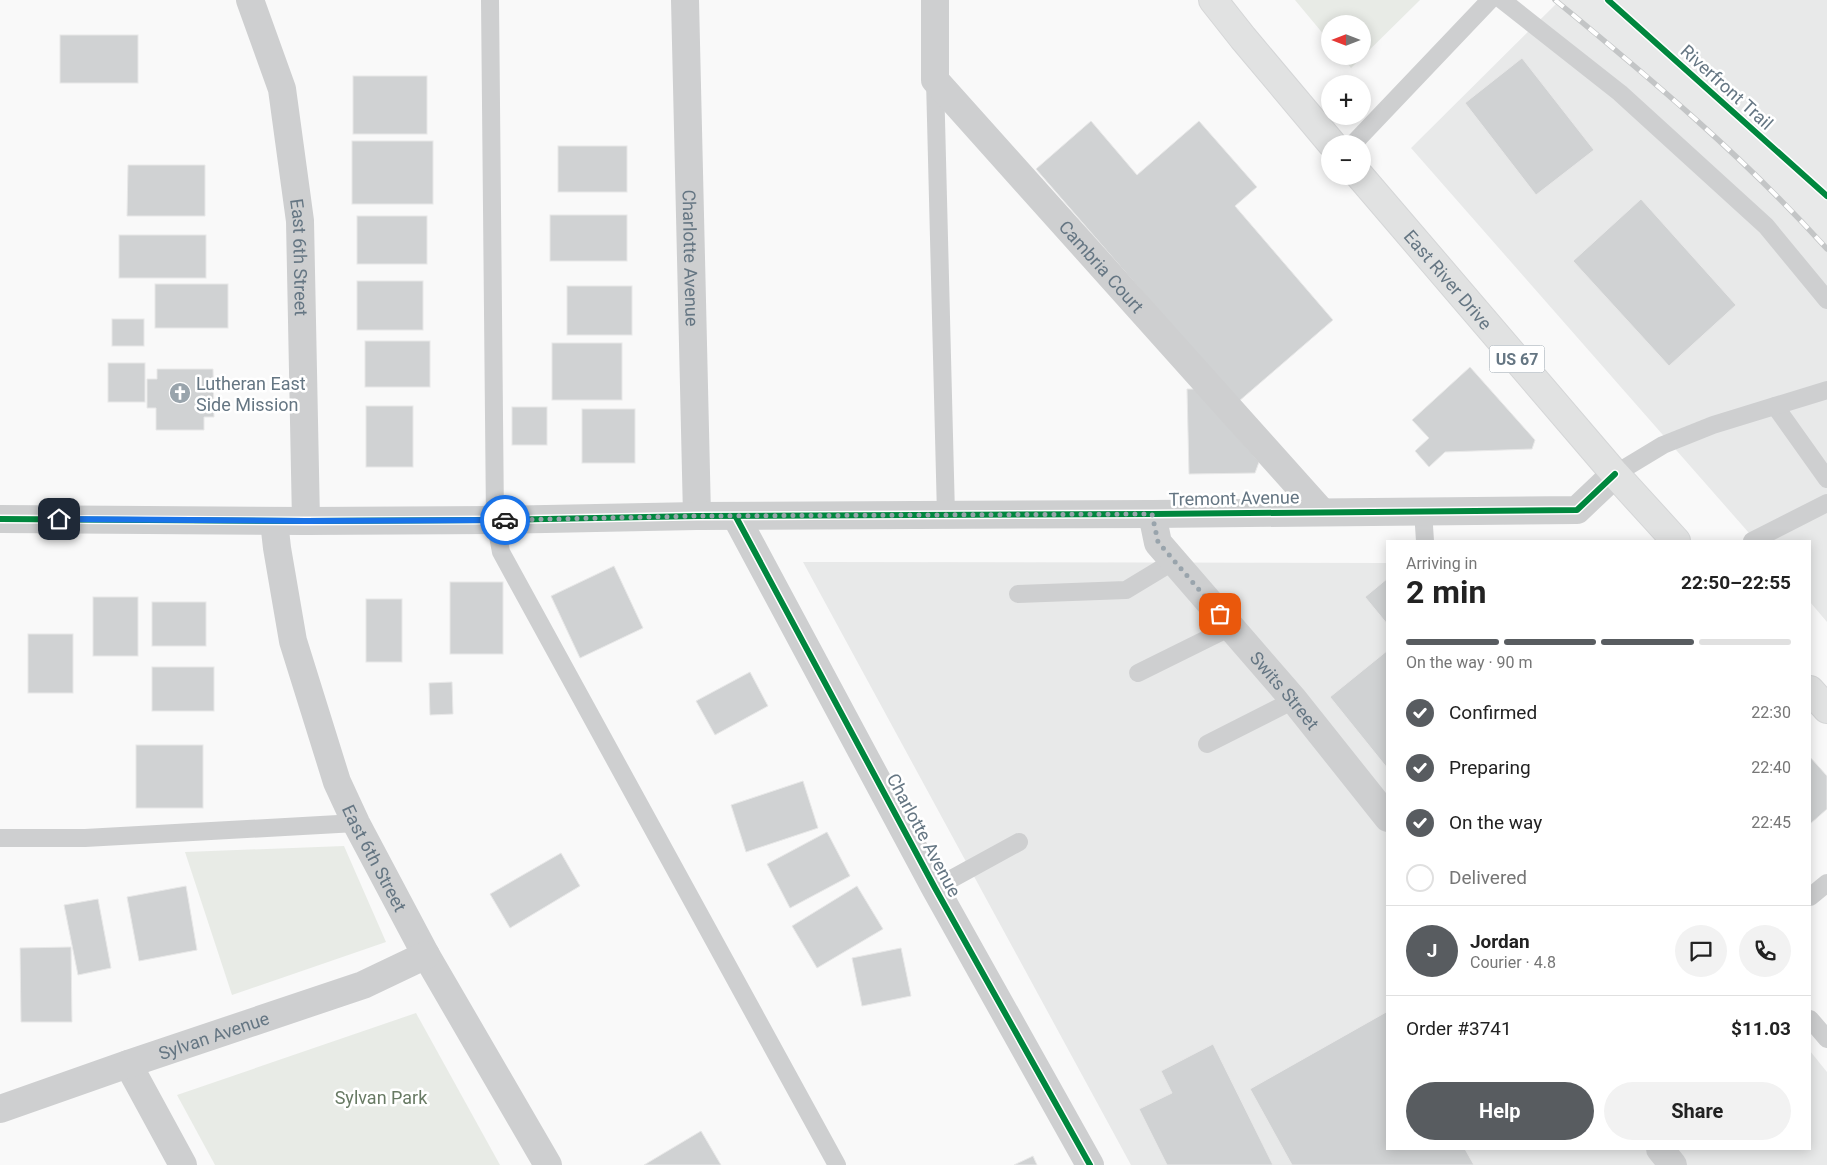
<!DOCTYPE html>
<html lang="en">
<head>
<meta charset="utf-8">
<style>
  :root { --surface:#fff; --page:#f2f2f2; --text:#222; --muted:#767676; --line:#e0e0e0; --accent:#585c60 }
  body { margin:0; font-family:Roboto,sans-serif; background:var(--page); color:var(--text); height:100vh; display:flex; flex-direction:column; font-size:19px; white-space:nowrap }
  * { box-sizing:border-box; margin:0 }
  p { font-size:16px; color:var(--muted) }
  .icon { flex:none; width:28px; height:28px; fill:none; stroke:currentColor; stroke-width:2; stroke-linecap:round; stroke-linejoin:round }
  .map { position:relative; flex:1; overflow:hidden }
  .drawer { position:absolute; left:1386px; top:540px; width:425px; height:610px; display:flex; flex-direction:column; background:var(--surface); border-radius:0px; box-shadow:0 2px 12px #0003 }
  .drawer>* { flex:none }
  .needle { width:32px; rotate:270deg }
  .tools { position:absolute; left:1321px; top:15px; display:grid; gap:10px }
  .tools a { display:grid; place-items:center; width:50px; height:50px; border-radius:50%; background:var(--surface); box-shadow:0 2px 12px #0003; font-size:25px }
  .pin { position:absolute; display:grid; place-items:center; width:42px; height:42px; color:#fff; margin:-21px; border-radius:10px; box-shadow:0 2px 8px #0006 }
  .courier { position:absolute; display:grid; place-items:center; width:50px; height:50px; margin:-25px; border:4px solid #1a73e8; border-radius:50%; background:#fff; color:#222; box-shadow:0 1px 6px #0007 }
  .summary em { font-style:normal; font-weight:700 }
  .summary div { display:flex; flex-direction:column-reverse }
  .summary { display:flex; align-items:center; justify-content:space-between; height:85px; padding:0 20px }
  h1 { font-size:32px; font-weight:700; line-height:38px }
  .bar { display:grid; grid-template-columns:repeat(4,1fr); gap:8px 5px; align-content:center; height:60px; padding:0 20px }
  .bar i { height:6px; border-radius:4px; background:var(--line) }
  .bar .on { background:var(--accent) }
  .bar p { grid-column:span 4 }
  .line { display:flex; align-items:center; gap:12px; padding:0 20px; border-top:1px solid var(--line) }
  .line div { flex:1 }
  .round { display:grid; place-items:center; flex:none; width:52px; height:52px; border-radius:26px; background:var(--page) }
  ol { padding:0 20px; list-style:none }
  li { display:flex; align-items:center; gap:15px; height:55px }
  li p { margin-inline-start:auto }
  li .icon { padding:5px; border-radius:50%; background:var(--accent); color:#fff; stroke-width:4 }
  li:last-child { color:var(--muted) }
  li i { width:28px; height:28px; border:2px solid var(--line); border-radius:50% }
  .action { display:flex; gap:10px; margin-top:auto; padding:10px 20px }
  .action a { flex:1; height:58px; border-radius:30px; background:var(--accent); color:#fff; font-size:20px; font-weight:700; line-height:58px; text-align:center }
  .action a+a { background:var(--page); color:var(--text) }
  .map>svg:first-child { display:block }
  .built { fill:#e8e9e9 }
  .green { fill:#e8ebe6 }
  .building { fill:#d0d2d3; stroke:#e8e8e8 }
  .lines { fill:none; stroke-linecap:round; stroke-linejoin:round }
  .primary-casing { stroke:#d5d6d7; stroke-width:30 }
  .lane { stroke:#cecfd0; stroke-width:18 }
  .street { stroke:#cecfd0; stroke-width:28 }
  .primary { stroke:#e1e2e2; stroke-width:28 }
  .rail-casing { stroke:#c3c5c6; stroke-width:5.5 }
  .rail { stroke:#fff; stroke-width:4; stroke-dasharray:11; stroke-linecap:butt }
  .cycleway-casing { stroke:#fff; stroke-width:9 }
  .cycleway { stroke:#00873e; stroke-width:6 }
  .done { stroke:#99a4ac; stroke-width:5; stroke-dasharray:0 9 }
  .route { stroke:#1a73e8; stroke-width:6 }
  .labels { text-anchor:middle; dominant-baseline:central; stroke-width:5; stroke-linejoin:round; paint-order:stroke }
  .shield { fill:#fff; stroke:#939fa8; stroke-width:1 }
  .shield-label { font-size:16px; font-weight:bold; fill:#657683 }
  .street-label { font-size:18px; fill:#657683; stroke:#fff }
  .poi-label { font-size:18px; fill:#657683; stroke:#fff; text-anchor:start }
  .park-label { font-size:18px; fill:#687a64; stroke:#fff }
</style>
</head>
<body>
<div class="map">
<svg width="1827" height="1165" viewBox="0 0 1827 1165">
  <rect width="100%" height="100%" fill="#f9f9f9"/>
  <!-- built -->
  <g class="built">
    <path d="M 1560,0 L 1827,0 L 1827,622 L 1810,602 L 1810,541 L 1756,541 L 1411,148 Z"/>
    <path d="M 803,562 L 1387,563 L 1388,1149 L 1810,1149 L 1810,1051 L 1827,1072 L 1827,1165 L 1131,1165 Z"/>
  </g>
  <!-- green -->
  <g class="green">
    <path d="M 1295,0 L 1420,0 L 1351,68 L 1341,56 L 1362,56 L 1362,24 L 1330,24 L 1330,42 Z"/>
    <path d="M 344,846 L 386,942 L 232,995 L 185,852 Z"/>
    <path d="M 416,1013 L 500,1165 L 215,1165 L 177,1095 Z"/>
  </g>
  <!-- building -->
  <g class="building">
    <rect x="60" y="35" width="78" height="48"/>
    <path d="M 1522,58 L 1594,150 L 1536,195 L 1465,103 Z"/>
    <rect x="353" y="76" width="74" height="58"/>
    <path d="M 1091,121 L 1137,175 L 1199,121 L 1257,187 L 1235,206 L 1333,320 L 1238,402 L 1036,169 Z"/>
    <rect x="352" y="141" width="81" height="63"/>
    <rect x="558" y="146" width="69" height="46"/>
    <path d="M 128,165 L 205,165 L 205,216 L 127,216 Z"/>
    <path d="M 1641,199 L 1736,305 L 1669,366 L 1573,261 Z"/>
    <rect x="550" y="215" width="77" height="46"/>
    <rect x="357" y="216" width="70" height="48"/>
    <rect x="119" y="235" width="87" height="43"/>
    <rect x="357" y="281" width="66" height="49"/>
    <rect x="155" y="284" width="73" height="44"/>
    <rect x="567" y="286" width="65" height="49"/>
    <rect x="112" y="319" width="32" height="27"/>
    <rect x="365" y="341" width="65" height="46"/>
    <rect x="552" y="343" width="70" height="57"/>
    <rect x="108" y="363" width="37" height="39"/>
    <path d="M 1470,367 L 1535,440 L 1532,449 L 1445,452 L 1429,467 L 1415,451 L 1429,438 L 1412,420 Z"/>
    <path d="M 157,369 L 213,369 L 214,417 L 204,417 L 204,430 L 156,430 L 156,408 L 147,408 L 147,379 L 157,379 Z"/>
    <path d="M 1187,389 L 1195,389 L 1259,462 L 1255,473 L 1189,474 Z"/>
    <rect x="366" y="406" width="47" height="61"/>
    <rect x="512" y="407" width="35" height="38"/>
    <rect x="582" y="409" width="53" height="54"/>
    <path d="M 614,566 L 643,628 L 580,658 L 551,596 Z"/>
    <path d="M 1388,578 L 1388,625 L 1365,597 Z"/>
    <rect x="450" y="582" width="53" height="72"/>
    <rect x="93" y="597" width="45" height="59"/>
    <rect x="366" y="599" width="36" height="63"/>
    <rect x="152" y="602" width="54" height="44"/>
    <rect x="28" y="634" width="45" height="59"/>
    <path d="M 1388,650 L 1388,769 L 1330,697 Z"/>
    <rect x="152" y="667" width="62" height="44"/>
    <path d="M 750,672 L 768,706 L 715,735 L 696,701 Z"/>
    <path d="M 452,682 L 453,714 L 430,715 L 429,683 Z"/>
    <rect x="136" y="745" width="67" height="63"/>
    <path d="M 1810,757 L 1827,776 L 1827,809 L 1810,824 Z"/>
    <path d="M 803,781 L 818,828 L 746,852 L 731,805 Z"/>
    <path d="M 827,832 L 850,876 L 790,908 L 767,864 Z"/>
    <path d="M 561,853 L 580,886 L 510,928 L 490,894 Z"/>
    <path d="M 186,886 L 197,950 L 139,961 L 127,897 Z"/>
    <path d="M 857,886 L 883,929 L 817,968 L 792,926 Z"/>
    <path d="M 98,899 L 111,968 L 78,975 L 64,905 Z"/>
    <path d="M 71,947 L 72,1022 L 21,1022 L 20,948 Z"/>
    <path d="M 901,948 L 911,996 L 862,1006 L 852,958 Z"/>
    <path d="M 1388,1011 L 1388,1149 L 1465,1149 L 1474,1165 L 1292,1165 L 1250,1089 Z"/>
    <path d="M 1213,1044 L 1273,1165 L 1167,1165 L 1139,1109 L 1172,1093 L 1161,1071 Z"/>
    <path d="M 701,1131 L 721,1165 L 644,1165 Z"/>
    <path d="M 1033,1156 L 1037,1165 L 1014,1165 Z"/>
  </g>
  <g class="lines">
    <!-- primary casing -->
    <g class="primary-casing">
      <g id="primary">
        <path d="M 1213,0 L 1243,38 L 1332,144"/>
        <path id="s7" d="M 1360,176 L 1615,474 L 1676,541"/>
        <path d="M 1810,690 L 1827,709"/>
      </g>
    </g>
    <!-- lane -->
    <g class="lane">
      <path d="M 490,0 L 495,520 L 501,552 L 837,1165"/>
      <path d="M 1502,0 L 1620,93 L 1766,226 L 1827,300"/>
      <path d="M 935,80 L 946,515"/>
      <path d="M 1353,144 L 1490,0"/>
      <path d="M 1775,406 L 1827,479"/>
      <path d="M 1615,474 L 1663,445 L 1713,425 L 1827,390"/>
      <path d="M 1423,511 L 1425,541"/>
      <path d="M 1752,541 L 1827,503"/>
      <path d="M 1018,594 L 1126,590 L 1174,561"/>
      <path d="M 1138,673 L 1231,627"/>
      <path d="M 1207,744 L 1294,700"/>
      <path d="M 0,838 L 85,838 L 356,823"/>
      <path d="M 935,888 L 1019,842"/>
      <path d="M 1810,897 L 1827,883"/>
      <path d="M 1810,1019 L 1827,1039"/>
    </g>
    <!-- street -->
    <g class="street">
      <path id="s1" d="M 250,0 L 282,89 L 300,221 L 306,521"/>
      <path id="s2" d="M 685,0 L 697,516"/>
      <path id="s3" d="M 935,0 L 935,80 L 1322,512"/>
      <path id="s4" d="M 1152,514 L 1158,543 L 1294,700 L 1388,818"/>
      <path d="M 736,517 L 935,888 L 1090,1165"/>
      <path d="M 0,519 L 306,521 L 495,520 L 697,516 L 1152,514 L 1577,510 L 1615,474"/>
      <path id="s5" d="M 274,521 L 277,548 L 293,641 L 337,782 L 356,823 L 426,955 L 548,1165"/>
      <path d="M 128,1064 L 183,1165"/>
      <path id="s6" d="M 0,1109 L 128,1064 L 363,985 L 426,955"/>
      <path d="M 1660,1149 L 1673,1165"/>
    </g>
    <!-- primary -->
    <use href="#primary" class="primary"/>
    <!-- rail casing -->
    <g class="rail-casing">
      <path id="rail" d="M 1555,0 C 1651,79 1744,157 1827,249"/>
    </g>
    <!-- rail -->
    <use href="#rail" class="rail"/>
    <!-- cycleway casing -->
    <g class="cycleway-casing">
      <g id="cycleway">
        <path d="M 1608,0 L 1827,196"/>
        <path d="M 736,517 L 935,888 L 1090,1165"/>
        <path d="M 0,519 L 306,521 L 495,520 L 697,516 L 1152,514 L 1577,510 L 1615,474"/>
      </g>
    </g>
    <!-- cycleway -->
    <use href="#cycleway" class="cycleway"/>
  </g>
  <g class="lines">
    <!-- done -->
    <path class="done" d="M 505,520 L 697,516 L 1152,514 L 1158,542 L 1220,614"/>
    <!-- route -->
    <path class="route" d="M 59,519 L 306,521 L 505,520"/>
  </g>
  <!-- icons -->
  <defs>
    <g id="church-disc" transform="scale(1.125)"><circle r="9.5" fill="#99a4ac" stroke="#fff"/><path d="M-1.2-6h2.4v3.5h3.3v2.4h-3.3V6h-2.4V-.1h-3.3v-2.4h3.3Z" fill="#fff"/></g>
  </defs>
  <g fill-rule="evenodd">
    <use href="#church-disc" x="180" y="393"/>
  </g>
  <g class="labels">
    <!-- shield labels -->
    <rect class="shield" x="1489.5" y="345.5" width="55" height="27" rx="4"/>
    <g class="shield-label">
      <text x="1517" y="359">US 67</text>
    </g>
    <!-- street labels -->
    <g class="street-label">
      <text transform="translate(1727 87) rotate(42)">Riverfront Trail</text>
      <text stroke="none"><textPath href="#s1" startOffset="264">East 6th Street</textPath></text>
      <text stroke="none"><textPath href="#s2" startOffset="258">Charlotte Avenue</textPath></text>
      <text stroke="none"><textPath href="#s3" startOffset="330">Cambria Court</textPath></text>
      <text stroke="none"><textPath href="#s7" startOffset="136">East River Drive</textPath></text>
      <text transform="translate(1234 498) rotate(-1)">Tremont Avenue</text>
      <text stroke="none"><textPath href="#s4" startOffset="224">Swits Street</textPath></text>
      <text transform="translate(924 835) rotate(62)">Charlotte Avenue</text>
      <text stroke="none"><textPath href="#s5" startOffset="354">East 6th Street</textPath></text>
      <text stroke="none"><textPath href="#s6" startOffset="226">Sylvan Avenue</textPath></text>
    </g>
    <!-- poi labels -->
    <g class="poi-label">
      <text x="196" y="383">Lutheran East<tspan x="196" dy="21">Side Mission</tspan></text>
    </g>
    <!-- park labels -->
    <g class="park-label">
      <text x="381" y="1097">Sylvan Park</text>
    </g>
  </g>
</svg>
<div class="tools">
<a><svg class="needle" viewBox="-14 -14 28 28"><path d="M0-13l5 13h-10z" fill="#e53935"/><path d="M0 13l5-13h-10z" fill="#767676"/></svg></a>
<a>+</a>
<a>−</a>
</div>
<div class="pin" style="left:1220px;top:614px;background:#ea580c"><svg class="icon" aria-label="bag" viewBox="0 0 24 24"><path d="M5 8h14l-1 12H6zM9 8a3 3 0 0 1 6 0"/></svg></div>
<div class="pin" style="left:59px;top:519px;background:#1f2937"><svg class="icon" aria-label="home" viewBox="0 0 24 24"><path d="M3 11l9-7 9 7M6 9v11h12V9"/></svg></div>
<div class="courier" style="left:505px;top:520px"><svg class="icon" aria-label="car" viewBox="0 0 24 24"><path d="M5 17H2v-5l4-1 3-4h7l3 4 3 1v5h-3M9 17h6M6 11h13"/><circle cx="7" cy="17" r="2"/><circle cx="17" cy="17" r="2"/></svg></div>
<section class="drawer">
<div class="summary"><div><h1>2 min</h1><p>Arriving in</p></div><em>22:50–22:55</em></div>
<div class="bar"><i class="on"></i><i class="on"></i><i class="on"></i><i></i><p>On the way · 90 m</p></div>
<ol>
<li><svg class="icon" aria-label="check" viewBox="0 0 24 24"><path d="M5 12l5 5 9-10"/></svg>Confirmed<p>22:30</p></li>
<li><svg class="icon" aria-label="check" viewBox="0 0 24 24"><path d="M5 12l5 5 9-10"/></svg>Preparing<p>22:40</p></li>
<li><svg class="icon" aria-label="check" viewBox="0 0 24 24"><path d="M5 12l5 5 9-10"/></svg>On the way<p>22:45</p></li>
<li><i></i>Delivered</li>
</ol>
<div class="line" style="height:90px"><b class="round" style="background:var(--accent);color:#fff">J</b><div><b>Jordan</b><p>Courier · 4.8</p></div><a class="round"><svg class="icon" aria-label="chat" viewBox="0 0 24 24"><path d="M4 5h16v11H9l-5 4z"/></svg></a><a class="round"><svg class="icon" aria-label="phone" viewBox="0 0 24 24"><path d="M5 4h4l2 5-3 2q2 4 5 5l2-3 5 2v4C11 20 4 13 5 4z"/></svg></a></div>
<div class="line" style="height:65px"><div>Order #3741</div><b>$11.03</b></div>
<div class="action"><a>Help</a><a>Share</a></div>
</section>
</div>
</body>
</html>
